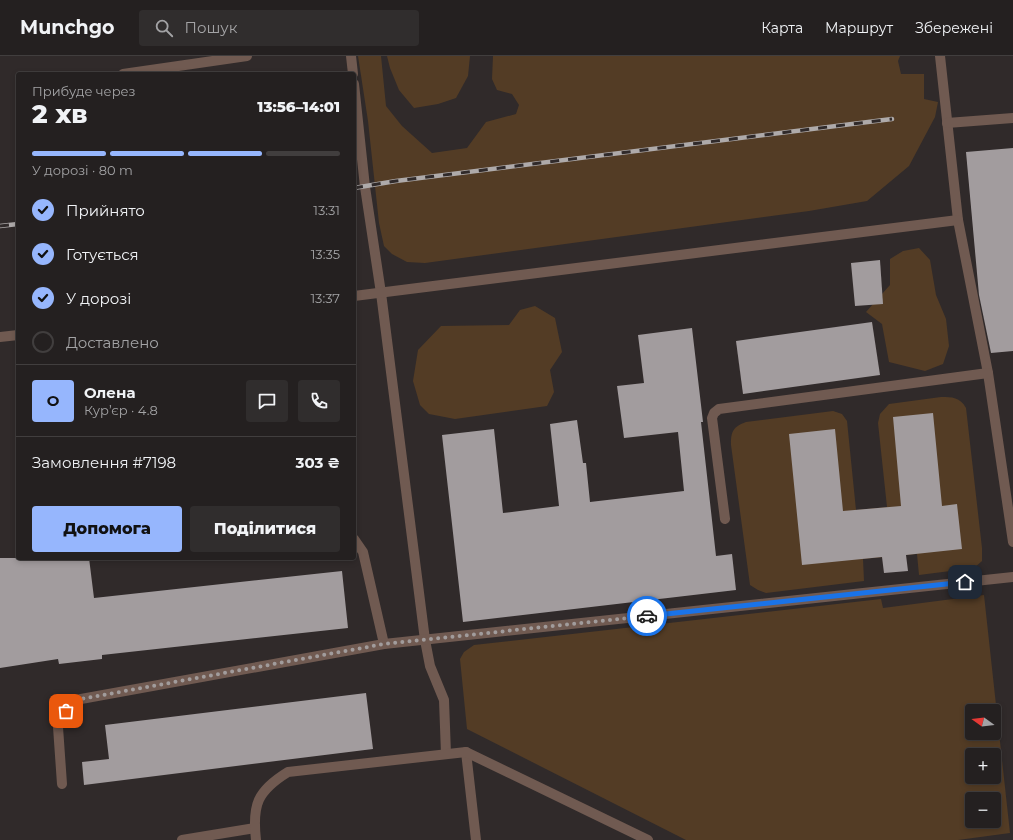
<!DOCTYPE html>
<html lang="uk">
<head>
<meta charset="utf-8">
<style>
  :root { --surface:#242020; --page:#302d2d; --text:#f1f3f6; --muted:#a3a3a5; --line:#413e3e; --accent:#96b6fd }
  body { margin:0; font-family:Montserrat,sans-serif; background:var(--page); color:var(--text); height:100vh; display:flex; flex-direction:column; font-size:15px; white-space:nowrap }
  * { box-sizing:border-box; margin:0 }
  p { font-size:13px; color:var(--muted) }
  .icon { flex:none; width:22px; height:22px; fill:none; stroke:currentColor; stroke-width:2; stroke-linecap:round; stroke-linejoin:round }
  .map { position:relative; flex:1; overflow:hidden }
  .drawer { position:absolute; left:16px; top:16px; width:340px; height:488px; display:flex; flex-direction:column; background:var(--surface); border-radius:4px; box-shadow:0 2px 6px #0003,0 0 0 1px var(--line) }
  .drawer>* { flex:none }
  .needle { width:26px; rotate:285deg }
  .buttons { position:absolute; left:965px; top:648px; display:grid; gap:8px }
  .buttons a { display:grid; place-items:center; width:36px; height:36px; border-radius:4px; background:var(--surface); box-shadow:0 2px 6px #0003,0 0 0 1px var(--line); font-size:20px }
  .pin { position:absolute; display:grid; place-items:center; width:34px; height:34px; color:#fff; margin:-17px; border-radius:8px; box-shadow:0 2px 6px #0006 }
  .courier { position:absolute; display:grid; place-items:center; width:40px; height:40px; margin:-20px; border:3px solid #1a73e8; border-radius:50%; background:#fff; color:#222; box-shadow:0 1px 5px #0007 }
  .head em { font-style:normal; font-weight:800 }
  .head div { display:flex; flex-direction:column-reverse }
  .head { display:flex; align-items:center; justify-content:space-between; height:68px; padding:0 16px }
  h1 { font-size:26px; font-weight:800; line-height:30px }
  .bar { display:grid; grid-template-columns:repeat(4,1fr); gap:6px 4px; align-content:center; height:48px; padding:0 16px }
  .bar i { height:5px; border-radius:3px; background:var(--line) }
  .bar .on { background:var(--accent) }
  .bar p { grid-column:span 4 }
  .line { display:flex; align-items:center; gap:10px; padding:0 16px; border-top:1px solid var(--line) }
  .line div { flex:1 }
  .round { display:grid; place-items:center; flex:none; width:42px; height:42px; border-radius:4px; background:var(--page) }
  ol { padding:0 16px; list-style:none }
  li { display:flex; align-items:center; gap:12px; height:44px }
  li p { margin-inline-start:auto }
  li .icon { padding:4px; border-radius:50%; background:var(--accent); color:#111; stroke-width:4 }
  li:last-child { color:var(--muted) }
  li i { width:22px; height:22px; border:2px solid var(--line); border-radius:50% }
  .action { display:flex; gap:8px; margin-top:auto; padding:8px 16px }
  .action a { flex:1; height:46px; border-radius:4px; background:var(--accent); color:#111; font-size:16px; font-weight:800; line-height:46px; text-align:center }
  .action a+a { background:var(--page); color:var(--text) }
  header { display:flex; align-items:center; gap:24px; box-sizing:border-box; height:56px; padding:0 20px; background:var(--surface); border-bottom:1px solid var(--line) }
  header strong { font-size:19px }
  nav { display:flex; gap:22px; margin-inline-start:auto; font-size:14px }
  .search { width:280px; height:36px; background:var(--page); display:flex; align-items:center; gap:10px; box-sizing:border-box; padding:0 14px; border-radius:4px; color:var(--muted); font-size:15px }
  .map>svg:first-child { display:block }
  .green { fill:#533c25; fill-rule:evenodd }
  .building { fill:#a29c9e }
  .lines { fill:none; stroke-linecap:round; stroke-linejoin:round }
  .lane { stroke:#705a51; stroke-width:10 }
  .rail-casing { stroke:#aeaaaa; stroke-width:4.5 }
  .rail { stroke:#302a2a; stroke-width:3; stroke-dasharray:9; stroke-linecap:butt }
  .done { stroke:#a19c9c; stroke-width:4; stroke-dasharray:0 7.2 }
  .route { stroke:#1a73e8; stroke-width:5 }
</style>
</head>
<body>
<header>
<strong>Munchgo</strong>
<div class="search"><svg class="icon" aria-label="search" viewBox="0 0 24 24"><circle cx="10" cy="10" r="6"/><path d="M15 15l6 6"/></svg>Пошук</div>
<nav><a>Карта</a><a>Маршрут</a><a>Збережені</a></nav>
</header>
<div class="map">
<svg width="1013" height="784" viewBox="0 0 1013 784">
  <rect width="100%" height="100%" fill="#302a2a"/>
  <!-- green -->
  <g class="green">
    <path d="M 358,0 L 381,0 L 386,50 L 402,70 L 432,97 L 467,92 L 486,66 L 516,58 L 519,49 L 512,38 L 497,34 L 492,23 L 493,0 L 900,0 L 898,5 L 901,18 L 924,18 L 924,43 L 938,46 L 935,61 L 909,110 L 867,145 L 809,155 L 425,207 L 407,206 L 392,198 L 384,190 L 379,167 L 368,65 Z"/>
    <path d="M 387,0 L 470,0 L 468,20 L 456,42 L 438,48 L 414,52 L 399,34 L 390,12 Z"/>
    <path d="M 919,192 L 930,204 L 936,239 L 946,263 L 949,290 L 943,308 L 925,315 L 889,306 L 882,268 L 866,256 L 890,229 L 890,203 L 903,195 Z"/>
    <path d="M 535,250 L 555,262 L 562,296 L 550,314 L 554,336 L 547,350 L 455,363 L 429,358 L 420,349 L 413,325 L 418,294 L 441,270 L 509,269 L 520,254 Z"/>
    <path d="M 941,341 C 952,341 960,341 966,352 L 982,492 L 982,505 L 974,512 L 919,519 L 917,498 L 863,503 L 864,525 L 766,537 L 758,534 L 750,529 L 731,389 C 731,375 733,371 746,366 L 833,355 L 842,358 L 847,365 L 856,454 L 887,451 L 878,367 L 880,358 L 889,348 Z"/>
    <path d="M 984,539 L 1010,777 L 958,784 L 686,784 L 467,673 L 460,603 L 464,596 L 474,589 L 881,543 L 883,552 ZM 972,655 L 994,655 L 994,677 L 972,677 ZM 972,699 L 994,699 L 994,721 L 972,721 ZM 972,743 L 994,743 L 994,765 L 972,765 Z"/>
  </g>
  <!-- building -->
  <g class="building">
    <path d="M 1013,92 L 1013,295 L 991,297 L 979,239 L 966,96 Z"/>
    <path d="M 880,204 L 883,248 L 855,250 L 851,207 Z"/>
    <path d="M 872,266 L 880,319 L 743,338 L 736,285 Z"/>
    <path d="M 692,272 L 703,366 L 701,366 L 716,500 L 732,498 L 736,534 L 463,566 L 442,379 L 494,373 L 503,457 L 559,450 L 550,368 L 577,364 L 583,407 L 586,407 L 590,446 L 684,435 L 678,376 L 624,382 L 617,330 L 644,327 L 638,279 Z"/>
    <path d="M 933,357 L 942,450 L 957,448 L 962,493 L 906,499 L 908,515 L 884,517 L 882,501 L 802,509 L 789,378 L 835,373 L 843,455 L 901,450 L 893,361 Z"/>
    <path d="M 0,502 L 89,502 L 94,542 L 342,515 L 348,572 L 102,599 L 102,603 L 59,608 L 58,603 L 0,612 Z"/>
    <path d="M 366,637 L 373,693 L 84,729 L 82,706 L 109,703 L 105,669 Z"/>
  </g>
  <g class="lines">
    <!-- lane -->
    <g class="lane">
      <path d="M 351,0 L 353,18"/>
      <path d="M 940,0 L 958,164 L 988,317 L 1013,486"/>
      <path d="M 123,18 L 247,0"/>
      <path d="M 354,28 L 365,131 L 381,237 L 425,584 L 430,610 L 444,644 L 446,698"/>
      <path d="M 947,67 L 1013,62"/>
      <path d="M 354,240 L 958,164"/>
      <path d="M 0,281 L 18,279"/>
      <path d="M 725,463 L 712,362 L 714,357 L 719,353 L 988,317"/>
      <path d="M 354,483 L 363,496 L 384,588"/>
      <path d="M 466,696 L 476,784"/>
      <path d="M 62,728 L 58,671 L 66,655 L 81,643 L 384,588 L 1013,521"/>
      <path d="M 182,784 L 255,772"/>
      <path d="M 256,784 C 252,749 257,735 288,716 L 466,696 L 648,784"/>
    </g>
    <!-- rail casing -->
    <g class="rail-casing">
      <g id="rail">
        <path d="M 354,132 L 396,125 L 892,63"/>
        <path d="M 0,170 L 18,168"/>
      </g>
    </g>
    <!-- rail -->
    <use href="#rail" class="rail"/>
  </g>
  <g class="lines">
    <!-- done -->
    <path class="done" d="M 66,655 L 81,643 L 384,588 L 647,560"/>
    <!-- route -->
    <path class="route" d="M 647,560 L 965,526"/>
  </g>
</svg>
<div class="buttons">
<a><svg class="needle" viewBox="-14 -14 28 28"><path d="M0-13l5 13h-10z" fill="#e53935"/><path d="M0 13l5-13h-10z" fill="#a3a3a5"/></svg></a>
<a>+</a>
<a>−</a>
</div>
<div class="pin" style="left:66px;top:655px;background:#ea580c"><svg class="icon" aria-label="bag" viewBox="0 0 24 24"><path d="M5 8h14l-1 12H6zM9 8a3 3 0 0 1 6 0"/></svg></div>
<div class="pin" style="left:965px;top:526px;background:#1f2937"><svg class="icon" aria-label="home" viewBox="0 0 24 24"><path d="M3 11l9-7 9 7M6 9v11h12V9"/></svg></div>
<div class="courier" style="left:647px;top:560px"><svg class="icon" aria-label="car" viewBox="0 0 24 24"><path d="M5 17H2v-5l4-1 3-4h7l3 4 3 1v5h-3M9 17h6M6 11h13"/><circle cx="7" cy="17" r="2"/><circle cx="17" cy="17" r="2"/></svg></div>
<section class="drawer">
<div class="head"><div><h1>2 хв</h1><p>Прибуде через</p></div><em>13:56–14:01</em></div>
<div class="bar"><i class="on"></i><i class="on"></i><i class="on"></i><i></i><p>У дорозі · 80 m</p></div>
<ol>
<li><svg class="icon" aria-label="check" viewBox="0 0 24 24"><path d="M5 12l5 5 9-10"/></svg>Прийнято<p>13:31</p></li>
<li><svg class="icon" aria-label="check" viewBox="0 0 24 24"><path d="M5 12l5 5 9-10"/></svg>Готується<p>13:35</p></li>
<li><svg class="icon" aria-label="check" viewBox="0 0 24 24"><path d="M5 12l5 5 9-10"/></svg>У дорозі<p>13:37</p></li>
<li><i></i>Доставлено</li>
</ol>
<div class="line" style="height:72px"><b class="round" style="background:var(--accent);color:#111">О</b><div><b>Олена</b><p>Кур’єр · 4.8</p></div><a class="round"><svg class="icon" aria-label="chat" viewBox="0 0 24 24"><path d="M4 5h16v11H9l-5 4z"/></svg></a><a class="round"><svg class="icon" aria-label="phone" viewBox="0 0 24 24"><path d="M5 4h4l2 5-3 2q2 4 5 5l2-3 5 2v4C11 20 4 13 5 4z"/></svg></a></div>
<div class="line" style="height:52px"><div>Замовлення #7198</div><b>303 ₴</b></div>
<div class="action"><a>Допомога</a><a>Поділитися</a></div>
</section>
</div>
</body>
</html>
